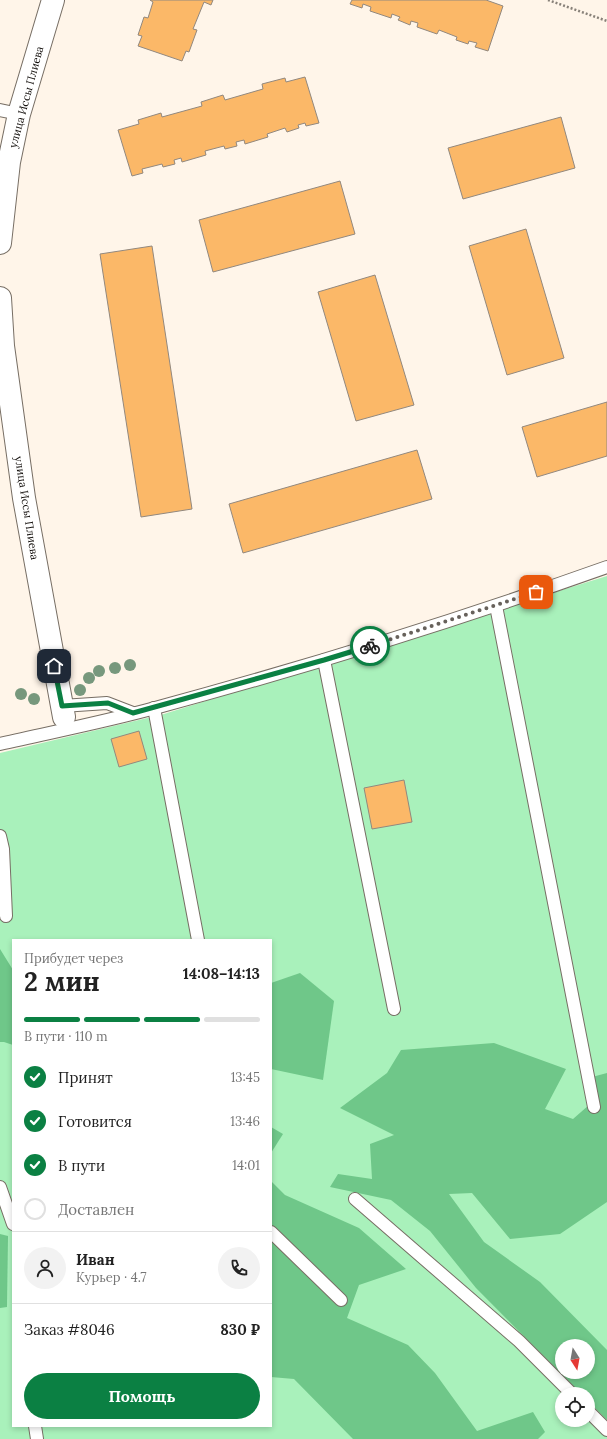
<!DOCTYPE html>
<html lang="ru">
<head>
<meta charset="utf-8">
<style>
  :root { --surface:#fff; --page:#f2f2f2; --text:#222; --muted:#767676; --line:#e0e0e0; --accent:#0b8043 }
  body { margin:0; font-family:Lora,serif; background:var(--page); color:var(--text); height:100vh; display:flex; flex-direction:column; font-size:15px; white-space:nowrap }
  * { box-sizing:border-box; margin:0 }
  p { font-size:13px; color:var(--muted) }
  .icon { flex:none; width:22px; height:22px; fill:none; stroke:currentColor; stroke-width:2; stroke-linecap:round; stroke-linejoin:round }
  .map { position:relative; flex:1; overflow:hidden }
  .drawer { position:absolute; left:12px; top:939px; width:260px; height:488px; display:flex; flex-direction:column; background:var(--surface); border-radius:0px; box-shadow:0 2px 6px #0003 }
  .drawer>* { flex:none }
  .needle { width:26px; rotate:169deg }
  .controls { position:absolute; left:555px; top:1339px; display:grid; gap:8px }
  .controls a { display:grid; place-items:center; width:40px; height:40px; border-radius:50%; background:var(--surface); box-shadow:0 2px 6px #0003; font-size:20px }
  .pin { position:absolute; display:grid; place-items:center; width:34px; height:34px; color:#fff; margin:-17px; border-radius:8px; box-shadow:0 2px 6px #0006 }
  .courier { position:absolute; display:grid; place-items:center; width:40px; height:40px; margin:-20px; border:3px solid #0b8043; border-radius:50%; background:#fff; color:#222; box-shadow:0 1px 5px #0007 }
  .summary em { font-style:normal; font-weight:700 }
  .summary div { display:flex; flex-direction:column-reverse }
  .summary { display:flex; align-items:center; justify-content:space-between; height:68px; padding:0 12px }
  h1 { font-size:26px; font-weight:700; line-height:30px }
  .bar { display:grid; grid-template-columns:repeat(4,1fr); gap:6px 4px; align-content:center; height:48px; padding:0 12px }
  .bar i { height:5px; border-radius:3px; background:var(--line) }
  .bar .active { background:var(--accent) }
  .bar p { grid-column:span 4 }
  .line { display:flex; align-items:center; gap:10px; padding:0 12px; border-top:1px solid var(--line) }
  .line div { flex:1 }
  .round { display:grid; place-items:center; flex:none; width:42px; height:42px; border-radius:21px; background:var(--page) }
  ol { padding:0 12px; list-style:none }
  li { display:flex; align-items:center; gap:12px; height:44px }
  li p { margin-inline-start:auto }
  li .icon { padding:4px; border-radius:50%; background:var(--accent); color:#fff; stroke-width:4 }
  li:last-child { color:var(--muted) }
  li i { width:22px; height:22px; border:2px solid var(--line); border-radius:50% }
  .button { display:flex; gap:8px; margin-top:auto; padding:8px 12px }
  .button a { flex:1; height:46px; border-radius:24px; background:var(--accent); color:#fff; font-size:16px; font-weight:700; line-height:46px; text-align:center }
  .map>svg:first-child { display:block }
  .green { fill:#a9f1bb; fill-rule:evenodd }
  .forest { fill:#6fc789; fill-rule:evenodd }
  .building { fill:#fbb868; stroke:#92887e }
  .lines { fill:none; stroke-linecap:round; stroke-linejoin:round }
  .lane-casing { stroke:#776e64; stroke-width:14 }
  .street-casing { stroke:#776e64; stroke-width:24 }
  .path { stroke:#888179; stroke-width:2.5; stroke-dasharray:2 2; stroke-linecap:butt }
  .lane { stroke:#fff; stroke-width:12 }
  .street { stroke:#fff; stroke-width:22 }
  .tree { fill:#77987d }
  .done { stroke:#67615b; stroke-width:4; stroke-dasharray:0 7.2 }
  .route { stroke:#0b8043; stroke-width:5 }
  .labels { text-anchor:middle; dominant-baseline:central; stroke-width:3; stroke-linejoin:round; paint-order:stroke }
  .street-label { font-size:11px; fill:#15110e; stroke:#fff }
</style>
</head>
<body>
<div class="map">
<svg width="607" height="1439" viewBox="0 0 607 1439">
  <rect width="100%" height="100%" fill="#fff5e9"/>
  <!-- green -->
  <path class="green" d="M 607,576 L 607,1439 L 0,1439 L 0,753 L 164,714 ZM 13,940 L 271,940 L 271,1426 L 13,1426 ZM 562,1346 L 588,1346 L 588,1372 L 562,1372 ZM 562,1394 L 588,1394 L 588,1420 L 562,1420 Z"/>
  <!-- forest -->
  <g class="forest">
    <path d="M 0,949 L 13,970 L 13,1045 L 4,1042 L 0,1042 Z"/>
    <path d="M 300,973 L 334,1001 L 323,1080 L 271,1069 L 271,983 Z"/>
    <path d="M 494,1043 L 566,1069 L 545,1109 L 573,1119 L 597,1098 L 592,1077 L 607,1073 L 607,1202 L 560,1234 L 510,1239 L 472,1193 L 449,1194 L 484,1242 L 540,1282 L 607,1350 L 607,1420 L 588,1401 L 588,1394 L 581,1394 L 476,1288 L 430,1231 L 391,1200 L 330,1187 L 338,1174 L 372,1179 L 370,1144 L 394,1135 L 340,1108 L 387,1073 L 401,1050 ZM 562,1346 L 588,1346 L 588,1372 L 562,1372 Z"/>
    <path d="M 271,1127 L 283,1134 L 271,1153 Z"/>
    <path d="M 271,1181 L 285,1195 L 359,1228 L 406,1269 L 359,1285 L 347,1318 L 408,1345 L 435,1373 L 477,1431 L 533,1412 L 545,1432 L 538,1439 L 353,1439 L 294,1379 L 271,1377 Z"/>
    <path d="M 0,1234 L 8,1236 L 7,1307 L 0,1308 Z"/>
  </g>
  <!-- building -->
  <g class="building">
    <path d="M 150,0 L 213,0 L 211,5 L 204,2 L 193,29 L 197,30 L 189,52 L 186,51 L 182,61 L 138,46 L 142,36 L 138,35 L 144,17 L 148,18 L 153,2 Z"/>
    <path d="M 352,0 L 486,0 L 503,6 L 488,51 L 475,47 L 477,43 L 469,41 L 468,44 L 456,40 L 457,37 L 439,30 L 437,34 L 417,27 L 418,23 L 411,21 L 410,25 L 398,20 L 400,17 L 392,14 L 391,18 L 370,11 L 371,7 L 363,4 L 362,8 L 350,4 Z"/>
    <path d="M 305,77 L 319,123 L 306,126 L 305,123 L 298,125 L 299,128 L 287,132 L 285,128 L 267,134 L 268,137 L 245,144 L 244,140 L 236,142 L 237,146 L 225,149 L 224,146 L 205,151 L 206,155 L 182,162 L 181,158 L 174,160 L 175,164 L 163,167 L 162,164 L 142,169 L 143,173 L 132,176 L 118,130 L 139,124 L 138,120 L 161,113 L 162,117 L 202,106 L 201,102 L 223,95 L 225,100 L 263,89 L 262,84 L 285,78 L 286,82 Z"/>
    <path d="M 561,117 L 575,168 L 463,199 L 448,148 Z"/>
    <path d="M 340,181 L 355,234 L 213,272 L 199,220 Z"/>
    <path d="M 526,229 L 564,358 L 507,375 L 469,246 Z"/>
    <path d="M 152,246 L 192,509 L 141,517 L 100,254 Z"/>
    <path d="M 375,275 L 414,405 L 356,421 L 318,292 Z"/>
    <path d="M 607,402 L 607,456 L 537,477 L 522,427 Z"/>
    <path d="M 417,450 L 432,499 L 243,553 L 229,504 Z"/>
    <path d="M 139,731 L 147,759 L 119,767 L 111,739 Z"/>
    <path d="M 404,780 L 412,822 L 372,829 L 364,788 Z"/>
  </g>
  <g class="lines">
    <!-- lane casing -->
    <g class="lane-casing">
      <g id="lane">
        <path d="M 0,110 L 19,114"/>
        <path d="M 496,606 L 594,1107"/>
        <path d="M 324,660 L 394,1009"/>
        <path d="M 62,706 L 107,703 L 133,713"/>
        <path d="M 154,708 L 198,940"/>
        <path d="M 0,744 C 52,732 104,722 155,708 C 307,667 458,620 607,567"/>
        <path d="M 0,836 L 3,849 L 6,916"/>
        <path d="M 0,1187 L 13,1224"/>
        <path d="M 355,1199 L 519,1341 L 572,1394"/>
        <path d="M 271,1232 L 341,1300"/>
        <path d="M 588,1411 L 607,1430"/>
        <path d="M 35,1426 L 37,1439"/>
      </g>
    </g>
    <!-- street casing -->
    <g class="street-casing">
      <g id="street">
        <path d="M 0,243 L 9,162 L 19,114 L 53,0"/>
        <path d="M 0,298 L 3,346 L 24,498 L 64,717"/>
      </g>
    </g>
    <!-- path -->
    <path class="path" d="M 548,0 L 607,21"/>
    <!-- lane -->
    <use href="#lane" class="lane"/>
    <!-- street -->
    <use href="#street" class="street"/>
  </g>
  <!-- trees -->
  <g class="tree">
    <circle cx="130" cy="665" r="6"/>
    <circle cx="115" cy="668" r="6"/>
    <circle cx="99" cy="671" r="6"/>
    <circle cx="89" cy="678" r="6"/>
    <circle cx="80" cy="690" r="6"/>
    <circle cx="21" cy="694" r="6"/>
    <circle cx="34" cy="699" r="6"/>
  </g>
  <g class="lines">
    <!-- done -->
    <path class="done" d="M 370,646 L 536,592"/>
    <!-- route -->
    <path class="route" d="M 54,666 L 62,706 L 108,703 L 133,713 L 324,660 L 370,646"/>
  </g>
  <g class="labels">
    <!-- street labels -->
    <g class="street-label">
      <text transform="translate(26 97) rotate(-75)">улица Иссы Плиева</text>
      <text transform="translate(27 508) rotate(81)">улица Иссы Плиева</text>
    </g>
  </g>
</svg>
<div class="controls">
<a><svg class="needle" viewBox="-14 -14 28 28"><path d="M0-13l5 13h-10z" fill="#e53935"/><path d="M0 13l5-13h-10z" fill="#767676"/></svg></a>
<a><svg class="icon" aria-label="locate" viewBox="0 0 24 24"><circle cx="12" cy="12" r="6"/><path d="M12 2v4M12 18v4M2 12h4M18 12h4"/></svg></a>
</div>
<div class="pin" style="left:536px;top:592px;background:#ea580c"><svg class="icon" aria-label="bag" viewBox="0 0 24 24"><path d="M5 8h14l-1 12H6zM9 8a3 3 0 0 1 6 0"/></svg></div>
<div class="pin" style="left:54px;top:666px;background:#1f2937"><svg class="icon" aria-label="home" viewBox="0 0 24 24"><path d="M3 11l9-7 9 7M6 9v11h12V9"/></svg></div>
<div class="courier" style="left:370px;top:646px"><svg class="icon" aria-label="bike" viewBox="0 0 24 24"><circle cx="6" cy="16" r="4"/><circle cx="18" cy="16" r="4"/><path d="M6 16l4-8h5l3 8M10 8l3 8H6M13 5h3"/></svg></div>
<section class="drawer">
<div class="summary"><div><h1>2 мин</h1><p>Прибудет через</p></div><em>14:08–14:13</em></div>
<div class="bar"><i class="active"></i><i class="active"></i><i class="active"></i><i></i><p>В пути · 110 m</p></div>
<ol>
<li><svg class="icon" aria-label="check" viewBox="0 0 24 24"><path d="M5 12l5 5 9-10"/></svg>Принят<p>13:45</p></li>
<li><svg class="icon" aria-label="check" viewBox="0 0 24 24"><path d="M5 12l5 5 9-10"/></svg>Готовится<p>13:46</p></li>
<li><svg class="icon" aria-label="check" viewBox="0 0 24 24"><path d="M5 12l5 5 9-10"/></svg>В пути<p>14:01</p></li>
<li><i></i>Доставлен</li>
</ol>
<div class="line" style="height:72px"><a class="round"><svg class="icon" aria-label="person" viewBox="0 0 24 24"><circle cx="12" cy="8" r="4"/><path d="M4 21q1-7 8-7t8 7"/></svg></a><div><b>Иван</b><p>Курьер · 4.7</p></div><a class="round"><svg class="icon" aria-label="phone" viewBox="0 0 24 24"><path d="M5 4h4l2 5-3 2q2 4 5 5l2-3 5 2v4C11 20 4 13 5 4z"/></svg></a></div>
<div class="line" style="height:52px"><div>Заказ #8046</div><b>830 ₽</b></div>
<div class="button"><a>Помощь</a></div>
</section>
</div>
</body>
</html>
